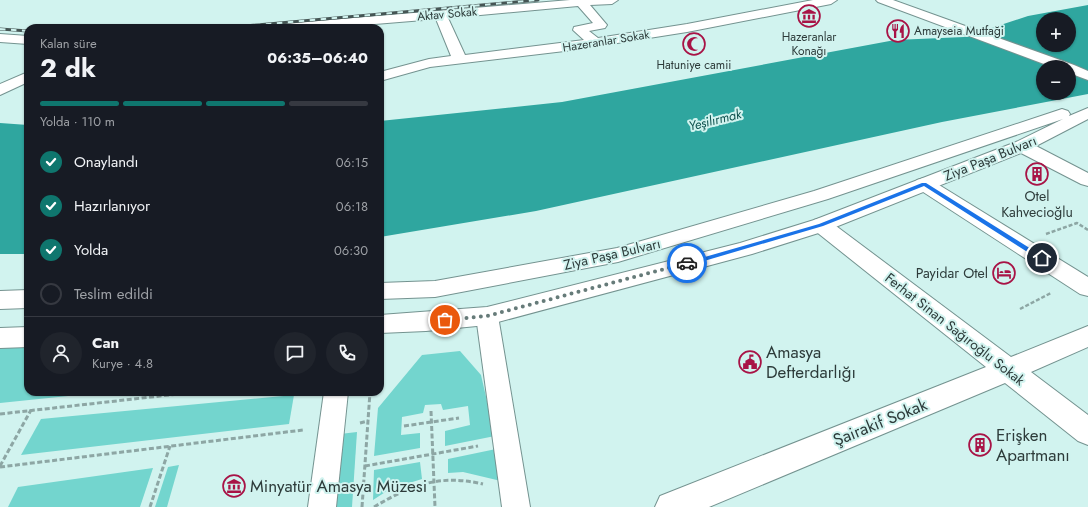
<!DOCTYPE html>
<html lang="tr">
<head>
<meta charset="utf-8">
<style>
  :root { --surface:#171b24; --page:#20242c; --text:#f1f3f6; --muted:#9ea1a6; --line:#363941; --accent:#0f766e }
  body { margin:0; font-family:Jost,sans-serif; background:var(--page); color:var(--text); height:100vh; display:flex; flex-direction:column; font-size:15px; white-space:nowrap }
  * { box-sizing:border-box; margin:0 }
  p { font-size:13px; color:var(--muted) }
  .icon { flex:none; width:22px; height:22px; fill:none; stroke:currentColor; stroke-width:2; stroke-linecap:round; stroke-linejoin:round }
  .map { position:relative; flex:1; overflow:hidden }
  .details { position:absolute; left:24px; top:24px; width:360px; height:372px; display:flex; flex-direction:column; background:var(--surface); border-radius:12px; box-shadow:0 1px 3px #0004 }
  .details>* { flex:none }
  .controls { position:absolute; left:1036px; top:12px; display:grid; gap:8px }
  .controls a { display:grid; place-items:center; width:40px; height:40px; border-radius:50%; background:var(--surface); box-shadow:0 1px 3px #0004; font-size:20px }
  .pin { position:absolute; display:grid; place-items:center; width:34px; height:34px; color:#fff; margin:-17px; border:2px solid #fff; border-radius:50%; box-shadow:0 1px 4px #0007 }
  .courier { position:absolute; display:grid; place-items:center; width:40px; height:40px; margin:-20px; border:3px solid #1a73e8; border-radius:50%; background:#fff; color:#222; box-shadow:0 1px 5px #0007 }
  .head em { font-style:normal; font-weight:700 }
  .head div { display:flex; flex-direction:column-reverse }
  .head { display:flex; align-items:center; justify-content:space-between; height:68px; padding:0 16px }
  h1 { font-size:26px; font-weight:700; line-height:30px }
  .bar { display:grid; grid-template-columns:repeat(4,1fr); gap:6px 4px; align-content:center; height:48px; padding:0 16px }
  .bar i { height:5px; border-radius:3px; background:var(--line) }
  .bar .selected { background:var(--accent) }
  .bar p { grid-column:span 4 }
  .line { display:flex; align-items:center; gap:10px; padding:0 16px; border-top:1px solid var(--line) }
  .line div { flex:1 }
  .round { display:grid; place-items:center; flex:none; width:42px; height:42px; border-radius:21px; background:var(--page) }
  ol { padding:0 16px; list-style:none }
  li { display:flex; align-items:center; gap:12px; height:44px }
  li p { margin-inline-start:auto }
  li .icon { padding:4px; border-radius:50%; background:var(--accent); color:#fff; stroke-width:4 }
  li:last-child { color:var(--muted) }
  li i { width:22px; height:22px; border:2px solid var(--line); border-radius:50% }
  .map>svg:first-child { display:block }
  .green { fill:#73d5ce }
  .water { fill:#2fa69f; fill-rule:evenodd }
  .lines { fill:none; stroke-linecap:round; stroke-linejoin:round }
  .pedestrian-casing { stroke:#749390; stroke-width:2 }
  .minor-casing { stroke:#749390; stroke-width:2 }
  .tertiary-casing { stroke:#749390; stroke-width:2 }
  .path-far1 { stroke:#8da6a4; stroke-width:2.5; stroke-dasharray:4 2; stroke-linecap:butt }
  .path { stroke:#8da6a4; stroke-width:3; stroke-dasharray:5 2.5; stroke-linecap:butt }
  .pedestrian { fill:#fff; fill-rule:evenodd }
  .minor { fill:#fff; fill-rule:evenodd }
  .tertiary { fill:#fff; fill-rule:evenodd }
  .rail-casing { stroke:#455554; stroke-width:3 }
  .rail { stroke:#d1f3ef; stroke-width:2; stroke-dasharray:5.5; stroke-linecap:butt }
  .route { fill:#1a73e8 }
  .done { stroke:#667b79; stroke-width:4; stroke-dasharray:0 7.2 }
  .labels { text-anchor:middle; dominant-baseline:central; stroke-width:4; stroke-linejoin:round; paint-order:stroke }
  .far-street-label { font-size:12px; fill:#2d3b3a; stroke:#d1f3ef }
  .far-poi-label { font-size:12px; fill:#2d3b3a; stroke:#d1f3ef }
  .far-water-label { font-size:13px; font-style:italic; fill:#0d504c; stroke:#d1f3ef }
  .street-label { font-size:14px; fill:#2d3b3a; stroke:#d1f3ef }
  .poi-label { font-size:14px; fill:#2d3b3a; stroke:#d1f3ef }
  .near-poi-label { font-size:17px; fill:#2d3b3a; stroke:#d1f3ef; text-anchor:start }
  .near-street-label { font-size:17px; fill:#2d3b3a; stroke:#d1f3ef }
</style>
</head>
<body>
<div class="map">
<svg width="1088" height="507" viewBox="0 0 1088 507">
  <rect width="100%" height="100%" fill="#d1f3ef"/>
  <!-- green -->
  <g class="green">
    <path d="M 28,346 L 28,392 L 107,392 L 0,403 L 0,347 Z"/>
    <path d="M 460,351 L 481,375 L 495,436 L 445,446 L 445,431 L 470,425 L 468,406 L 443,410 L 441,404 L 425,405 L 423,413 L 402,417 L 401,435 L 420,433 L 420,448 L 374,456 L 378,408 L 422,355 Z"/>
    <path d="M 294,395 L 289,424 L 21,455 L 41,419 Z"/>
    <path d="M 357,432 L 352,507 L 331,507 L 340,434 Z"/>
    <path d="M 496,449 L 501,481 L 463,472 L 448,473 L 448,459 Z"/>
    <path d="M 420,462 L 422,479 L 390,489 L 373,500 L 374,470 Z"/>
    <path d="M 179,465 L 167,507 L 155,507 L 168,467 Z"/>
    <path d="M 153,468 L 140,507 L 8,507 L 18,487 Z"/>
  </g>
  <!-- water -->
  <g class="water">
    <path d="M 1088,5 L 1088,94 L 942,122 L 536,211 L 380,237 L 380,121 L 562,102 L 895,40 L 964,37 L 1028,16 ZM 1043,19 L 1069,19 L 1069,45 L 1043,45 ZM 1043,67 L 1069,67 L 1069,93 L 1043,93 Z"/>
    <path d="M 0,123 L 28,125 L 28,254 L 0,254 Z"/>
  </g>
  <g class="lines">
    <!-- pedestrian casing -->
    <g class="pedestrian-casing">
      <g id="pedestrian">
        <path d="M 487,308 L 494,310 L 498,316 L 530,507 L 502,507 L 476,316 L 480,310 Z"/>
        <path d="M 324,392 L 348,392 L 336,507 L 308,507 Z"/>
      </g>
    </g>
    <!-- minor casing -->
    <g class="minor-casing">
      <g id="minor">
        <path d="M 570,0 L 618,0 L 612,4 L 590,5 L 607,25 L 605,28 L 589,31 L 598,38 L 687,24 L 813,0 L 837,0 L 831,4 L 687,32 L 573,50 L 430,67 L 380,81 L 380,72 L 429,59 L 451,56 L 436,19 L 326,28 L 275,28 L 281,24 ZM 578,6 L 593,23 L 574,27 L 573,30 L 584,40 L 465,55 L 448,18 Z"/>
        <path d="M 876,0 L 893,0 L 1074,65 L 1088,71 L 1088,80 L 1069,73 L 1069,67 L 1052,67 L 878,2 Z"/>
        <path d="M 0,34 L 28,36 L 28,44 L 0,42 Z"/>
        <path d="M 28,72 L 28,82 L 0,95 L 0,84 Z"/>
        <path d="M 924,178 L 931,180 L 1088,277 L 1088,296 L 1080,294 L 917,188 L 914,184 L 917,180 Z"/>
        <path d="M 821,218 L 828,220 L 1011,357 L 1088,326 L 1088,347 L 1031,372 L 1088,415 L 1088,445 L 1078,441 L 1005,383 L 709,507 L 655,507 L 660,496 L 986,367 L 814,230 L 811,225 L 814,220 Z"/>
      </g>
    </g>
    <!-- tertiary casing -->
    <g class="tertiary-casing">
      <g id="tertiary">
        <path d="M 1088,108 L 1088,119 L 1036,146 L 1088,173 L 1088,186 L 1081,184 L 1021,153 L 828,230 L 752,254 L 487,325 L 426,331 L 380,333 L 380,315 L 487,307 L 740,243 L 814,220 L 1016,142 L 1063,119 L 828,199 L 618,262 L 435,297 L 380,299 L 380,283 L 435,281 L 617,248 L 814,191 L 1056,111 L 1062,109 L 1068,111 L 1070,114 L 1069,116 Z"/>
        <path d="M 28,290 L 28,308 L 0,309 L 0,291 Z"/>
        <path d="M 28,327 L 28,347 L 0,348 L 0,328 Z"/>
      </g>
    </g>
    <!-- path-far1 -->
    <g class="path-far1">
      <path d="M 1046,234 L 1077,223 L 1088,230"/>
      <path d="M 1020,309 L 1051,293"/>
    </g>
    <!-- path -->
    <g class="path">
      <path d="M 431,411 L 435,507"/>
      <path d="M 0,414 L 196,392"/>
      <path d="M 360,423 L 368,421"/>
      <path d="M 404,426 L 459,418"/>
      <path d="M 0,466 L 31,410"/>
      <path d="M 365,466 L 478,446"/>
      <path d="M 0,467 L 303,430"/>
      <path d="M 150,507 L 170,446"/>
      <path d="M 362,507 L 370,392"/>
      <path d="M 374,507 C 411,485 439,474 483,484"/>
    </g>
    <!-- pedestrian -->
    <use href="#pedestrian" class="pedestrian"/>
    <!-- minor -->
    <use href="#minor" class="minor"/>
    <!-- tertiary -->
    <use href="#tertiary" class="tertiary"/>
    <!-- rail casing -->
    <g class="rail-casing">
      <g id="rail">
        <path d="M 200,28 L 245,26 L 538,0"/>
        <path d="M 0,29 L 28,31"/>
      </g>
    </g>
    <!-- rail -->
    <use href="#rail" class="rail"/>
  </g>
  <!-- route -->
  <path class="route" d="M 922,183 L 926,183 L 1044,257 L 1044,260 L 1040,260 L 924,186 L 823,226 L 687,266 L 684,263 L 819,224 Z"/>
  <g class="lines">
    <!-- done -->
    <path class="done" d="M 445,320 L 487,316 L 687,263"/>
  </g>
  <!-- icons -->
  <defs>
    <g id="museum-ring" transform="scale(1.15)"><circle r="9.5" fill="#d1f3ef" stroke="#a81346" stroke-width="1.5"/><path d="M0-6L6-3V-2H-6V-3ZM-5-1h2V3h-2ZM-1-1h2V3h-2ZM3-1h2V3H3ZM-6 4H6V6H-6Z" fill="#a81346"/></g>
    <g id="restaurant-ring" transform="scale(1.15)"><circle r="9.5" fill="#d1f3ef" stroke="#a81346" stroke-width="1.5"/><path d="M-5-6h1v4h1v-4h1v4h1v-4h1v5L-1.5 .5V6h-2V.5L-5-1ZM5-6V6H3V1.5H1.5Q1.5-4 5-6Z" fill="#a81346"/></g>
    <g id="mosque-ring" transform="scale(1.15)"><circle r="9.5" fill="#d1f3ef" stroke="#a81346" stroke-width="1.5"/><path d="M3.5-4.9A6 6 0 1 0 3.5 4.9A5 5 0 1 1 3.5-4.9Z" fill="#a81346"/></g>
    <g id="building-ring" transform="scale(1.15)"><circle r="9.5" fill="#d1f3ef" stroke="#a81346" stroke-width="1.5"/><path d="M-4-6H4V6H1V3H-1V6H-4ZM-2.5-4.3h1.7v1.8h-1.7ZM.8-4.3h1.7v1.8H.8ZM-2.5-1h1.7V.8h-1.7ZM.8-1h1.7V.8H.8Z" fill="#a81346"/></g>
    <g id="hotel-ring" transform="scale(1.15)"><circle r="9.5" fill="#d1f3ef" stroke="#a81346" stroke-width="1.5"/><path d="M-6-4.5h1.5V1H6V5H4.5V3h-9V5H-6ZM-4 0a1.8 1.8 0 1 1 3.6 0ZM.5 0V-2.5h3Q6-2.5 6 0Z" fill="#a81346"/></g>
    <g id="civic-ring" transform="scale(1.15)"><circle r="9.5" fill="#d1f3ef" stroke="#a81346" stroke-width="1.5"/><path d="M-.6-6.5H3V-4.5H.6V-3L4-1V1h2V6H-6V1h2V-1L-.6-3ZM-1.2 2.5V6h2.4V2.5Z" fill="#a81346"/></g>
  </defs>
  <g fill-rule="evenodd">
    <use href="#museum-ring" x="809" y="16"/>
    <use href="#restaurant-ring" x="898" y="31"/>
    <use href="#mosque-ring" x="694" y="44"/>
    <use href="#building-ring" x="1037" y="174"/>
    <use href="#hotel-ring" x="1004" y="273"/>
    <use href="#civic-ring" x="750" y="362"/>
    <use href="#building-ring" x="980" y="445"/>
    <use href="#museum-ring" x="234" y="486"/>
  </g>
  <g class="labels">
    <!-- far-street labels -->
    <g class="far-street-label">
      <text transform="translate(447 14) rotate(-5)">Aktav Sokak</text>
      <text transform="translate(606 41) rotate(-9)">Hazeranlar Sokak</text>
    </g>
    <!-- far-poi labels -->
    <g class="far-poi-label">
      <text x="914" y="31" text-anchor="start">Amayseia Mutfaği</text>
      <text x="809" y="37">Hazeranlar<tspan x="809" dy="14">Konağı</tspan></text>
      <text x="694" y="65">Hatuniye camii</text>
    </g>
    <!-- far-water labels -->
    <g class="far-water-label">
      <text transform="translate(715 120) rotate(-14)">Yeşilırmak</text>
    </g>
    <!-- street labels -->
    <g class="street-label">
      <text transform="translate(990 158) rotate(-22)">Ziya Paşa Bulvarı</text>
      <text transform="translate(612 254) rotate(-13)">Ziya Paşa Bulvarı</text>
      <text transform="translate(955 329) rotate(38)">Ferhat Sinan Sağıroğlu Sokak</text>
    </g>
    <!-- poi labels -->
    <g class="poi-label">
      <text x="1037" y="196">Otel<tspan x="1037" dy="16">Kahvecioğlu</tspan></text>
      <text x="988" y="273" text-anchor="end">Payidar Otel</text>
    </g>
    <!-- near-poi labels -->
    <g class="near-poi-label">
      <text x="766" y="352">Amasya<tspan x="766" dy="20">Defterdarlığı</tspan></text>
      <text x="996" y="435">Erişken<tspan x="996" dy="20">Apartmanı</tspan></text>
      <text x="250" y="486">Minyatür Amasya Müzesi</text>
    </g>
    <!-- near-street labels -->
    <g class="near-street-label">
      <text transform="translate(880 422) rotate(-22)">Şairakif Sokak</text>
    </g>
  </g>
</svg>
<div class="controls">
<a>+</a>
<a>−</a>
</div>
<div class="pin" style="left:445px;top:320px;background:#ea580c"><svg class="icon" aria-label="bag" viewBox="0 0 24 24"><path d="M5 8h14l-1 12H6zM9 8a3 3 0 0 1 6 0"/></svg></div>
<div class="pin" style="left:1042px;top:258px;background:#1f2937"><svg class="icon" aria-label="home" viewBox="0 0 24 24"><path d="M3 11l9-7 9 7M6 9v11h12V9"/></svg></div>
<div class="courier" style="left:687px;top:263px"><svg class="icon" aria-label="car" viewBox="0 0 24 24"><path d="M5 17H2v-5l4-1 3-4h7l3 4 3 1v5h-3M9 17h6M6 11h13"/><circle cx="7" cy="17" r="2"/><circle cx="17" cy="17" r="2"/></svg></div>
<section class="details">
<div class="head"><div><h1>2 dk</h1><p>Kalan süre</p></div><em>06:35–06:40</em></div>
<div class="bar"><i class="selected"></i><i class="selected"></i><i class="selected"></i><i></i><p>Yolda · 110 m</p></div>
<ol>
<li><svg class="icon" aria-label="check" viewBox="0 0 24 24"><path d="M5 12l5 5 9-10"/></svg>Onaylandı<p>06:15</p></li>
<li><svg class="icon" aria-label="check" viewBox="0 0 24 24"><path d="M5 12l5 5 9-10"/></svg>Hazırlanıyor<p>06:18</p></li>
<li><svg class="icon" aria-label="check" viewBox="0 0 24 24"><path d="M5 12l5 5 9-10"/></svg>Yolda<p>06:30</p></li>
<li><i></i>Teslim edildi</li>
</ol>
<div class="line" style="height:72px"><a class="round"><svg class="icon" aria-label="person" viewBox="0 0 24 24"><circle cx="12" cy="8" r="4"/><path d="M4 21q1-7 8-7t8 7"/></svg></a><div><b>Can</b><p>Kurye · 4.8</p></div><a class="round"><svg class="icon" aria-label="chat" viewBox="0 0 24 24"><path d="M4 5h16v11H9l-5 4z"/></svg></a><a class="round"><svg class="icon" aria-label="phone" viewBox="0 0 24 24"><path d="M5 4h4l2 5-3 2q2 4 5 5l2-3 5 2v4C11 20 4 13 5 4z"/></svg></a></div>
</section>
</div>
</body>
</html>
